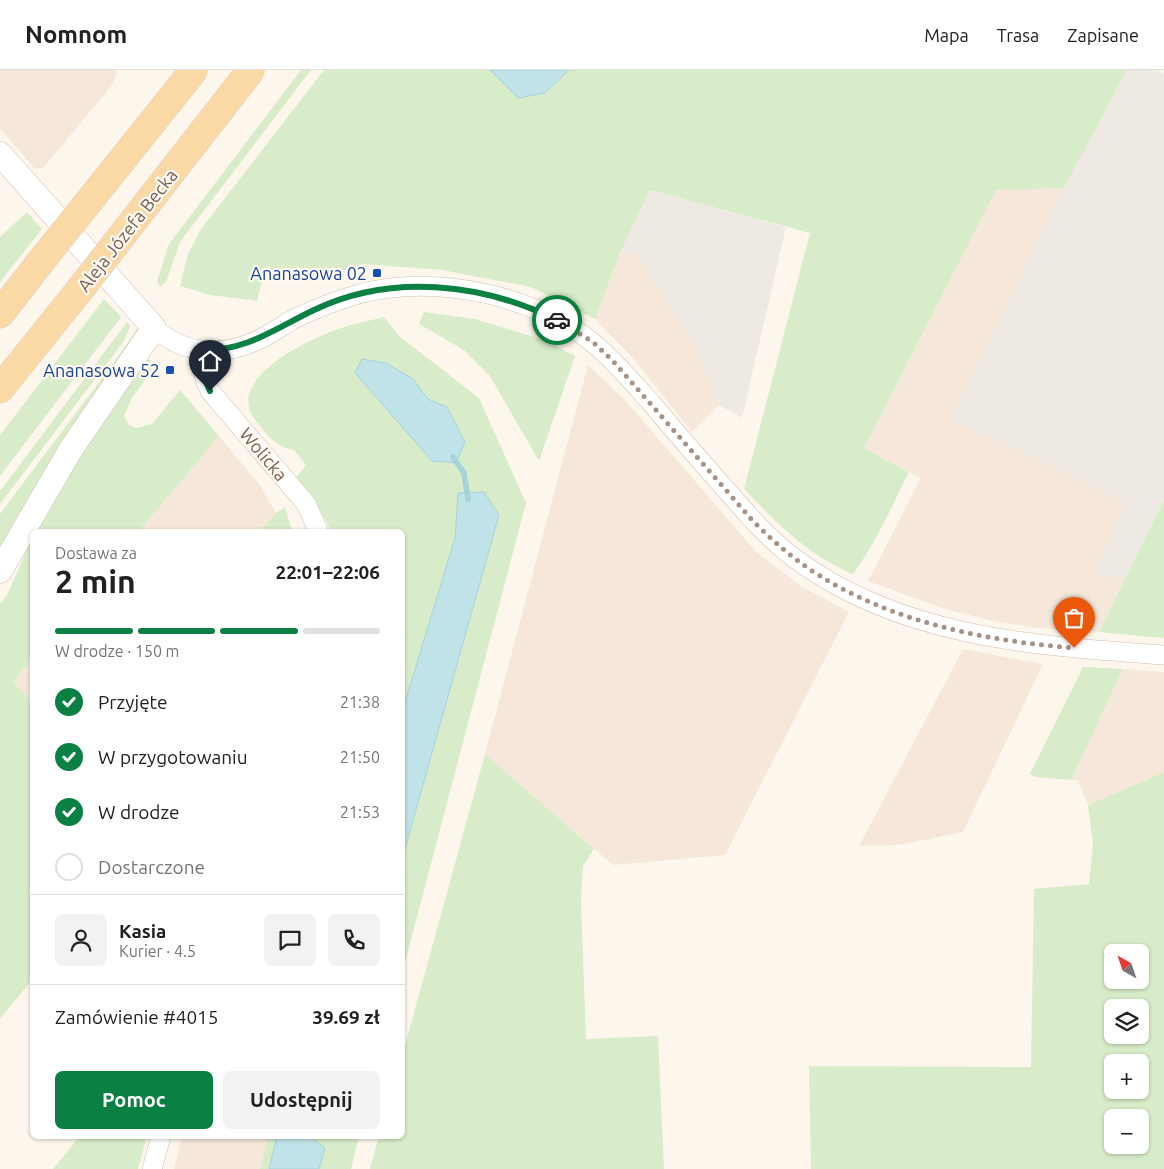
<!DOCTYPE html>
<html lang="pl">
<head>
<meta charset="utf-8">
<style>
  :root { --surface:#fff; --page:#f2f2f2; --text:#202124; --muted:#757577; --line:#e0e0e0; --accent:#0b8043 }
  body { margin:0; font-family:Ubuntu,sans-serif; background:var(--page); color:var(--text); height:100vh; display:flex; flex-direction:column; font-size:19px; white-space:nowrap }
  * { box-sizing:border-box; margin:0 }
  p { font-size:16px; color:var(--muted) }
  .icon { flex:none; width:28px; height:28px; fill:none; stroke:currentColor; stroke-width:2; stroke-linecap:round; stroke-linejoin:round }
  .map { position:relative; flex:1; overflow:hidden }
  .side { position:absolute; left:30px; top:459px; width:375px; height:610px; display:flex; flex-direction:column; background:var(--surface); border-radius:8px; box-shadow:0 1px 4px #0004 }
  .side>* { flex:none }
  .needle { width:32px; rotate:320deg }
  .fabs { position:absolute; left:1104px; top:874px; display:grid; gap:10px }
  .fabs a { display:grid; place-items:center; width:45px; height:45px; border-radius:8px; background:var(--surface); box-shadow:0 1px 4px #0004; font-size:25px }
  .pin { position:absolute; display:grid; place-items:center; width:42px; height:42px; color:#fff; margin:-51px -21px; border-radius:50% 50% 50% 0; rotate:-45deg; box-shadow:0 0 5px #0007 }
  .pin .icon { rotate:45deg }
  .courier { position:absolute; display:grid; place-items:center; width:50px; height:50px; margin:-25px; border:4px solid #0b8043; border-radius:50%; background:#fff; color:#222; box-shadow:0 1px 6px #0007 }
  .headline em { font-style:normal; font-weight:700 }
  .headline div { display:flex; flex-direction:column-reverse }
  .headline { display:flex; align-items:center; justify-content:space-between; height:85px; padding:0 25px }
  h1 { font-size:32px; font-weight:700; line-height:38px }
  .bar { display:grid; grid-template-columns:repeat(4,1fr); gap:8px 5px; align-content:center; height:60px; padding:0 25px }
  .bar i { height:6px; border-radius:4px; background:var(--line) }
  .bar .selected { background:var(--accent) }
  .bar p { grid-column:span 4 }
  .line { display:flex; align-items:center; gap:12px; padding:0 25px; border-top:1px solid var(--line) }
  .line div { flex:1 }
  .round { display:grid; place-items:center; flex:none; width:52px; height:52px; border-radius:8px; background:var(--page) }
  ol { padding:0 25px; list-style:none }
  li { display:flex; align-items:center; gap:15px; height:55px }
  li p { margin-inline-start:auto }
  li .icon { padding:5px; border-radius:50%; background:var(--accent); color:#fff; stroke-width:4 }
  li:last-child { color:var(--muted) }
  li i { width:28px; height:28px; border:2px solid var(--line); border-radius:50% }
  .button { display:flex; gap:10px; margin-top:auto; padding:10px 25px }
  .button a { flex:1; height:58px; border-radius:8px; background:var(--accent); color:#fff; font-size:20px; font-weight:700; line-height:58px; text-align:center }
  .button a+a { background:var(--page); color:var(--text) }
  header { display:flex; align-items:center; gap:30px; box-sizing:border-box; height:70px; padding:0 25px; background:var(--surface); border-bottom:1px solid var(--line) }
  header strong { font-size:24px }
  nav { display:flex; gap:28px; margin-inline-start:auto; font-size:18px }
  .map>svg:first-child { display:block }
  .residential { fill:#f5e8da }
  .industrial { fill:#efe9e4 }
  .green { fill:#d8ecc9; fill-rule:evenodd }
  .water { fill:#bfe3e8; stroke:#a5d3da }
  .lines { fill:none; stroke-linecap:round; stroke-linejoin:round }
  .stream { stroke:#a5d3da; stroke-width:5.5 }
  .minor-casing { stroke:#d1beb0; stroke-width:20 }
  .tertiary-casing { stroke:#d1beb0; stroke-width:25 }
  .primary-casing { stroke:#dad1cd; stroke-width:29 }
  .minor { stroke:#fff; stroke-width:19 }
  .tertiary { stroke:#fff; stroke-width:24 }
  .primary { stroke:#fbd9a5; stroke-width:28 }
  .primary-bridge-casing { stroke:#dad1cd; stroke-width:29; stroke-linecap:butt }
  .primary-bridge { stroke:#fbd9a5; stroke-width:28 }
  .done { stroke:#a89285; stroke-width:5; stroke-dasharray:0 9 }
  .route { stroke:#0b8043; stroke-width:6 }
  .transit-dot { fill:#1a4fb4; stroke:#fffaf3; stroke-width:2 }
  .labels { text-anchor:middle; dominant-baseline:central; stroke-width:4.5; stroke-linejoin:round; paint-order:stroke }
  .street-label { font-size:18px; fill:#7a5c4d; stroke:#fffaf3 }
  .transit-label { font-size:18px; fill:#164399; stroke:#fffaf3; text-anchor:end }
</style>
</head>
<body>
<header>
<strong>Nomnom</strong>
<nav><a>Mapa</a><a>Trasa</a><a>Zapisane</a></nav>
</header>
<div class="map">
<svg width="1164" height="1099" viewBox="0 0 1164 1099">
  <rect width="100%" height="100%" fill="#fdf6ec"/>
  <!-- residential -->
  <g class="residential">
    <path d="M 0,0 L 117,0 L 113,14 L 43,98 L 35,99 L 0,58 Z"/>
    <path d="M 1064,118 L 952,348 L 1127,433 L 1094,502 L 1125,510 L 1099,562 L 1038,558 L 997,552 L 942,538 L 868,511 L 921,408 L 864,378 L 996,119 Z"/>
    <path d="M 621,181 L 637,185 L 697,278 L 719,335 L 692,362 L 632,287 L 595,249 Z"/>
    <path d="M 588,295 L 625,330 L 756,482 L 801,516 L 849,542 L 725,785 L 613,795 L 485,684 Z"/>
    <path d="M 219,366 L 259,414 L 276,443 L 260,461 L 139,461 Z"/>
    <path d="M 963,579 L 1043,594 L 963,762 L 898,775 L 859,776 Z"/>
    <path d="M 32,588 L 32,631 L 13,612 Z"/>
    <path d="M 1123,599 L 1164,602 L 1164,702 L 1088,735 L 1078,710 L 1071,710 Z"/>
    <path d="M 182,1066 L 268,1066 L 260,1099 L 174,1099 Z"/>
  </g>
  <!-- industrial -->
  <g class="industrial">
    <path d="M 1127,0 L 1158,0 L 1164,4 L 1164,430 L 1125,510 L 1094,503 L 1126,433 L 951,348 L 1064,118 Z"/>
    <path d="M 650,120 L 786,157 L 742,348 L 719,335 L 697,278 L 637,185 L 621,181 Z"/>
  </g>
  <!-- green -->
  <g class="green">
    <path d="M 301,0 L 311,0 L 180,172 L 166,212 L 160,217 L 157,211 L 169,174 Z"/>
    <path d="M 324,0 L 1127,0 L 1064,118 L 996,120 L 864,378 L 909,402 C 892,436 876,473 853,504 C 809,486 776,453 744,419 L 810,163 L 650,120 L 621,181 L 595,249 L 531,217 L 442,200 L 364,194 L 307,212 L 299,197 L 263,207 L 257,231 L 210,225 L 180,216 L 188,184 L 201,159 Z"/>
    <path d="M 27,142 L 42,159 L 0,212 L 0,167 Z"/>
    <path d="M 104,229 L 121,247 L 0,406 L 0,365 Z"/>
    <path d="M 424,242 L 475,249 L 544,270 L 575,286 L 539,391 L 490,306 L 464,280 L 419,254 Z"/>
    <path d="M 384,247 L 399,266 L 479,328 L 526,433 L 403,900 L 403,786 L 499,445 L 458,424 L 455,468 L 403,639 L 402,461 L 331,461 L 325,449 L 295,409 L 306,395 L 294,380 C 276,377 267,365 256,351 C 223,310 305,271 336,260 C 351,254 368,251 384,247 Z"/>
    <path d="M 127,252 L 130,256 L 124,271 L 0,434 L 0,421 Z"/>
    <path d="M 138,257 L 138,265 L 0,484 L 0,444 L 118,287 Z"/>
    <path d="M 144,289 L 151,290 L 153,299 L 132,328 L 124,346 L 129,355 L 137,358 L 152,354 L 180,320 L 219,366 L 139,461 L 36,461 L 79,384 Z"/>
    <path d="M 1164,430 L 1164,568 L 1099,562 Z"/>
    <path d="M 285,437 L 292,461 L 260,461 L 276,443 Z"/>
    <path d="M 32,468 L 32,588 L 13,612 L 32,631 L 32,910 L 0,949 L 0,534 L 7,525 Z"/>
    <path d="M 1083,597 L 1123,599 L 1071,710 L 1035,707 L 1030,704 Z"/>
    <path d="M 485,684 L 594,779 L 583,796 L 581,830 L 586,969 L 658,966 L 664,1099 L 370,1099 L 379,1066 L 402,1066 L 403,983 Z"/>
    <path d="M 1164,702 L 1164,996 L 1157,996 L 1164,996 L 1164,1099 L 811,1099 L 809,996 L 1031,997 L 1034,819 L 1089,814 L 1093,775 L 1088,735 ZM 1112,882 L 1140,882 L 1140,910 L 1112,910 ZM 1112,938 L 1140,938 L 1140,965 L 1112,965 ZM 1112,992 L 1140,992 L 1140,1020 L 1112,1020 ZM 1112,1048 L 1140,1048 L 1140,1075 L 1112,1075 Z"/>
    <path d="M 80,1066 L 147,1066 L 138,1099 L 53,1099 Z"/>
    <path d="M 268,1066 L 277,1066 L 269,1099 L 260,1099 Z"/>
    <path d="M 309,1066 L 359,1066 L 351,1099 L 319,1099 L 325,1078 Z"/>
  </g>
  <!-- water -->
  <g class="water">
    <path d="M 490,0 L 569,0 L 545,23 L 518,28 Z"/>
    <path d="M 362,289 L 386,293 L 413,309 L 428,329 L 447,337 L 465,372 L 456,393 L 432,391 L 355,303 Z"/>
    <path d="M 484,422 L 499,445 L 403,786 L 403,639 L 455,468 L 458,423 Z"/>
    <path d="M 277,1066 L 309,1066 L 325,1078 L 319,1099 L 269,1099 Z"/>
  </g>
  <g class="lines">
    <!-- stream -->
    <path class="stream" d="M 453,387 L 464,403 L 468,429"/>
    <!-- minor casing -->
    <g class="minor-casing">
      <g id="minor">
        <path d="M 154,258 C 186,286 225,287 262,268 C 272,263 282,256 292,250 C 314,239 338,230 362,223 C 403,213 448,215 488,224 C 525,233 563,248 593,273 C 615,291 634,314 653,335 C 678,365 703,394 729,423 C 749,446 769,469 794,488 C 901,568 1037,576 1164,585"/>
        <path d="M 201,280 C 201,296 203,308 210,321 L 307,435 L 318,461"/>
        <path d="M 152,1099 L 161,1066"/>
      </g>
    </g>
    <!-- tertiary casing -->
    <g class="tertiary-casing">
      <path id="tertiary" d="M 0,84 L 154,258 L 71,379 L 0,501"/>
    </g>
    <!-- primary casing -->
    <g class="primary-casing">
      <g id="primary">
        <path d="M 0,244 L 38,195"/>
        <path d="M 0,319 L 78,222"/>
      </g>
    </g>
    <!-- minor -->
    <use href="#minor" class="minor"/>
    <!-- tertiary -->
    <use href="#tertiary" class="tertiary"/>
    <!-- primary -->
    <use href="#primary" class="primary"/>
    <!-- primary-bridge casing -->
    <g class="primary-bridge-casing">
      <g id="primary-bridge">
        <path d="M 38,195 L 194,0"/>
        <path d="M 78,222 L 251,0"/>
      </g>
    </g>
    <!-- primary-bridge -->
    <use href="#primary-bridge" class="primary-bridge"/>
  </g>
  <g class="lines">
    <!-- done -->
    <path class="done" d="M 557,250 L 593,272 L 613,291 L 753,451 C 773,471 793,489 817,504 C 892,552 986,571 1074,578"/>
    <!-- route -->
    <path class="route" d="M 210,321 C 203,308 201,296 201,280 C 245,282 276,258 314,240 C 391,203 482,213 557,250"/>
  </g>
  <!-- markers -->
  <g class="transit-dot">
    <rect x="372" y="198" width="10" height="10" rx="2.5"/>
    <rect x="165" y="295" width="10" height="10" rx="2.5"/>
  </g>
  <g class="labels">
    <!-- street labels -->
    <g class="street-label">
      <text transform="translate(127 160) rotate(-52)">Aleja Józefa Becka</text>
      <text transform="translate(264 384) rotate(50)">Wolicka</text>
    </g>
    <!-- transit labels -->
    <g class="transit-label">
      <text x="367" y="203">Ananasowa 02</text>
      <text x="160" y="300">Ananasowa 52</text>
    </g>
  </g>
</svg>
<div class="fabs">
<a><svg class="needle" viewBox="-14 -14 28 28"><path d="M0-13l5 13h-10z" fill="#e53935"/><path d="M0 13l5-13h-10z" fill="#757577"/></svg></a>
<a><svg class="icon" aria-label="layers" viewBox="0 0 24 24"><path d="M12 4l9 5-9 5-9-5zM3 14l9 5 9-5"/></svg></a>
<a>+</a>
<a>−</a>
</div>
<div class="pin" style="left:1074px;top:578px;background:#ea580c"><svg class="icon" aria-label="bag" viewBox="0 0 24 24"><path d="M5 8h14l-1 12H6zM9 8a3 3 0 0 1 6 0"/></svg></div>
<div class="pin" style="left:210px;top:321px;background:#1f2937"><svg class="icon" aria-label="home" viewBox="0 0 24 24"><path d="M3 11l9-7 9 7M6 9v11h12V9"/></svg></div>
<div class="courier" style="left:557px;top:250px"><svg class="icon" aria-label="car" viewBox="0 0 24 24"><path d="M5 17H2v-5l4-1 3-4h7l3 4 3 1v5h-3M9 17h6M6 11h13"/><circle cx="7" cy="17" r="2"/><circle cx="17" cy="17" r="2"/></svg></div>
<section class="side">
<div class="headline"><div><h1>2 min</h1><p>Dostawa za</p></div><em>22:01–22:06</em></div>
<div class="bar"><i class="selected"></i><i class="selected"></i><i class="selected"></i><i></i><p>W drodze · 150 m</p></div>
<ol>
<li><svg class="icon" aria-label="check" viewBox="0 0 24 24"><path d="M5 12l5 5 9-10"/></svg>Przyjęte<p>21:38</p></li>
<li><svg class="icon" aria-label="check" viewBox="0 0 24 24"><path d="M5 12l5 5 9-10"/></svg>W przygotowaniu<p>21:50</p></li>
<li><svg class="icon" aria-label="check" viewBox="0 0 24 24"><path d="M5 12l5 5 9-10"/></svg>W drodze<p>21:53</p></li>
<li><i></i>Dostarczone</li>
</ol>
<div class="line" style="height:90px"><a class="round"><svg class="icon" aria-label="person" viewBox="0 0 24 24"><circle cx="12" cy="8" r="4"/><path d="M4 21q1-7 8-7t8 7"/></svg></a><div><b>Kasia</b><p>Kurier · 4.5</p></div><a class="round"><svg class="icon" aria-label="chat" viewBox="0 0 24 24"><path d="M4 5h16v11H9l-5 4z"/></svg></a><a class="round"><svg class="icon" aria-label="phone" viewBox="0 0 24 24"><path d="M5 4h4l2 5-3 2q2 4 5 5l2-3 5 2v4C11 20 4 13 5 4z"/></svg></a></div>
<div class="line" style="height:65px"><div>Zamówienie #4015</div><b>39.69 zł</b></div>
<div class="button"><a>Pomoc</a><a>Udostępnij</a></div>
</section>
</div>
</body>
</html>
